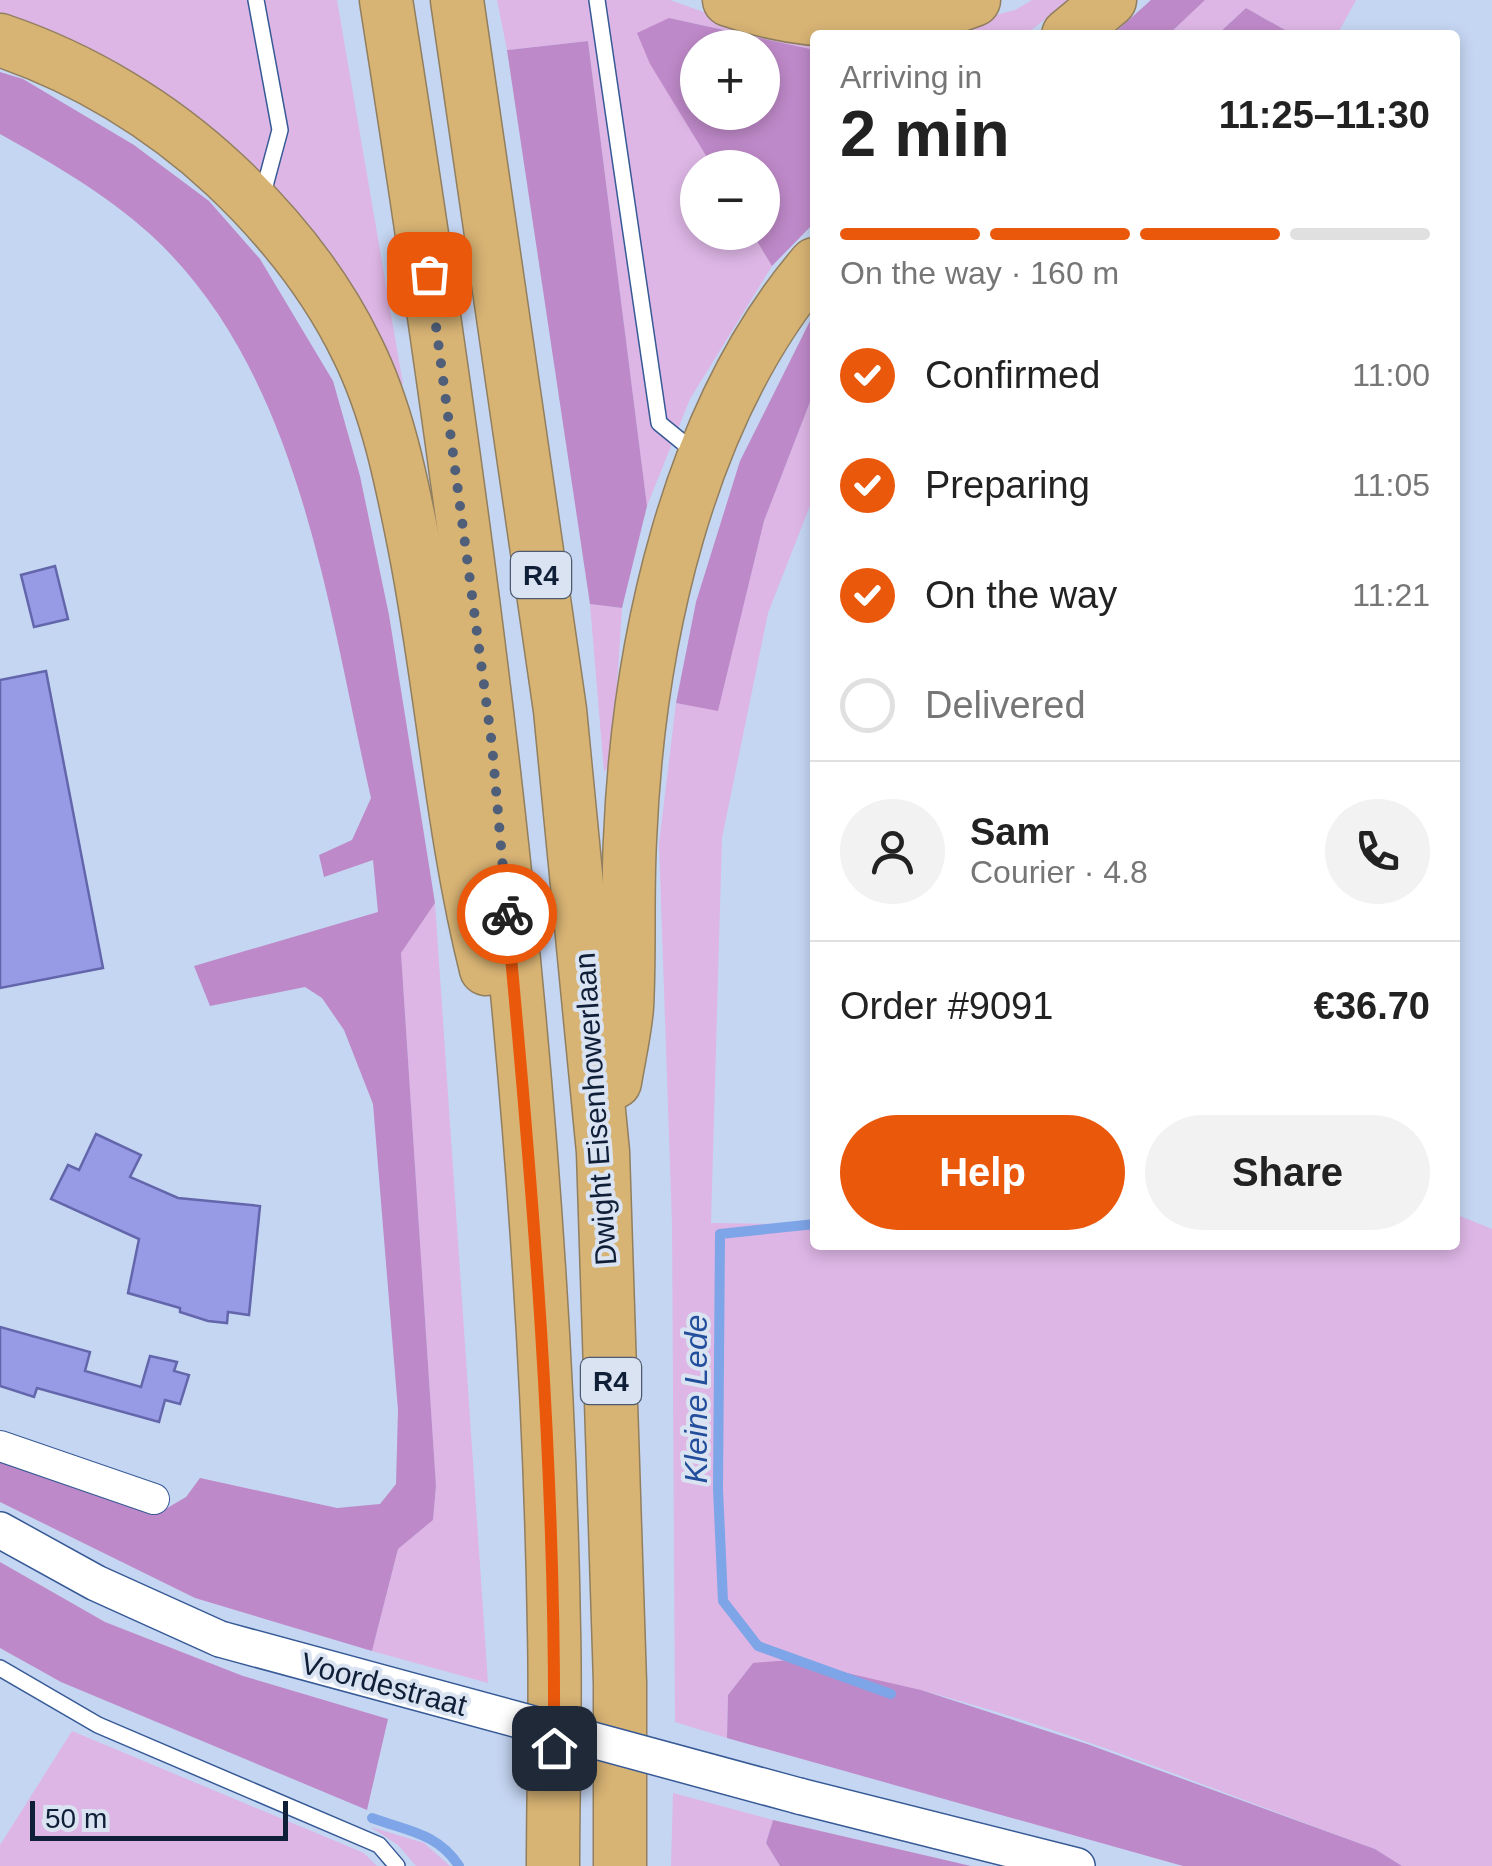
<!DOCTYPE html>
<html lang="en">
<head>
<meta charset="utf-8">
<style>
  :root { --surface:#fff; --page:#f2f2f2; --text:#222; --muted:#767676; --line:#e0e0e0; --accent:#ea580c }
  body { margin:0; font-family:Arial,sans-serif; background:var(--page); color:var(--text); height:100vh; display:flex; flex-direction:column; font-size:38px; white-space:nowrap }
  * { box-sizing:border-box; margin:0 }
  p { font-size:32px; color:var(--muted) }
  .icon { flex:none; width:55px; height:55px; fill:none; stroke:currentColor; stroke-width:2; stroke-linecap:round; stroke-linejoin:round }
  .map { position:relative; flex:1; overflow:hidden }
  .sheet { position:absolute; left:810px; top:30px; width:650px; height:1220px; display:flex; flex-direction:column; background:var(--surface); border-radius:10px; box-shadow:0 5px 15px #0003 }
  .sheet>* { flex:none }
  .fabs { position:absolute; left:680px; top:30px; display:grid; gap:20px }
  .fabs a { display:grid; place-items:center; width:100px; height:100px; border-radius:50%; background:var(--surface); box-shadow:0 5px 15px #0003; font-size:50px }
  .scale { position:absolute; left:30px; bottom:25px; width:258px; box-sizing:border-box; padding-left:10px; border:5px solid #101f38; border-top:0; font-size:28px; line-height:35px; white-space:nowrap; color:#101f38; -webkit-text-stroke:8px #dae3f1; paint-order:stroke }
  .pin { position:absolute; display:grid; place-items:center; width:85px; height:85px; color:#fff; margin:-42px; border-radius:20px; box-shadow:0 5px 15px #0006 }
  .courier { position:absolute; display:grid; place-items:center; width:100px; height:100px; margin:-50px; border:8px solid #ea580c; border-radius:50%; background:#fff; color:#222; box-shadow:0 2px 12px #0007 }
  .headline em { font-style:normal; font-weight:700 }
  .headline div { display:flex; flex-direction:column-reverse }
  .headline { display:flex; align-items:center; justify-content:space-between; height:170px; padding:0 30px }
  h1 { font-size:65px; font-weight:700; line-height:75px }
  .bar { display:grid; grid-template-columns:repeat(4,1fr); gap:15px 10px; align-content:center; height:120px; padding:0 30px }
  .bar i { height:12px; border-radius:8px; background:var(--line) }
  .bar .active { background:var(--accent) }
  .bar p { grid-column:span 4 }
  .line { display:flex; align-items:center; gap:25px; padding:0 30px; border-top:2px solid var(--line) }
  .line div { flex:1 }
  .round { display:grid; place-items:center; flex:none; width:105px; height:105px; border-radius:52px; background:var(--page) }
  ol { padding:0 30px; list-style:none }
  li { display:flex; align-items:center; gap:30px; height:110px }
  li p { margin-inline-start:auto }
  li .icon { padding:10px; border-radius:50%; background:var(--accent); color:#fff; stroke-width:4 }
  li:last-child { color:var(--muted) }
  li i { width:55px; height:55px; border:5px solid var(--line); border-radius:50% }
  .primary-button { display:flex; gap:20px; margin-top:auto; padding:20px 30px }
  .primary-button a { flex:1; height:115px; border-radius:60px; background:var(--accent); color:#fff; font-size:40px; font-weight:700; line-height:115px; text-align:center }
  .primary-button a+a { background:var(--page); color:var(--text) }
  .map>svg:first-child { display:block }
  .green { fill:#ddb6e5 }
  .forest { fill:#be89c8; fill-rule:evenodd }
  .lines { fill:none; stroke-linecap:round; stroke-linejoin:round }
  .stream { stroke:#7ea5e7; stroke-width:10 }
  .building { fill:#979be5; stroke:#6366ab; stroke-width:2.5 }
  .service-casing { stroke:#375a96; stroke-width:18 }
  .minor-casing { stroke:#375a96; stroke-width:32 }
  .tertiary-casing { stroke:#375a96; stroke-width:38 }
  .motorway-casing { stroke:#917f5f; stroke-width:55 }
  .service { stroke:#fff; stroke-width:15 }
  .minor { stroke:#fff; stroke-width:30 }
  .tertiary { stroke:#fff; stroke-width:35 }
  .motorway { stroke:#d7b374; stroke-width:52 }
  .tertiary-bridge-casing { stroke:#375a96; stroke-width:38; stroke-linecap:butt }
  .tertiary-bridge { stroke:#fff; stroke-width:35 }
  .done { stroke:#4f5f79; stroke-width:10; stroke-dasharray:0 18 }
  .route { stroke:#ea580c; stroke-width:12 }
  .labels { text-anchor:middle; dominant-baseline:central; stroke-width:8; stroke-linejoin:round; paint-order:stroke }
  .shield { fill:#dae3f1; stroke:#4d5a70; stroke-width:2.5 }
  .shield-label { font-size:28px; font-weight:bold; fill:#101f38 }
  .street-label { font-size:30px; fill:#101f38; stroke:#dae3f1 }
  .water-label { font-size:32px; font-style:italic; fill:#224e9c; stroke:#dae3f1 }
</style>
</head>
<body>
<div class="map">
<svg width="1492" height="1866" viewBox="0 0 1492 1866">
  <rect width="100%" height="100%" fill="#c5d6f2"/>
  <!-- green -->
  <g class="green">
    <path d="M 0,0 L 337,0 L 403,384 L 394,387 L 354,313 L 0,14 Z"/>
    <path d="M 497,0 L 670,0 L 709,14 L 815,38 L 815,50 L 669,18 L 714,167 L 698,168 L 698,232 L 753,233 L 772,266 L 690,399 L 647,506 L 588,41 L 507,50 Z"/>
    <path d="M 1032,0 L 1070,0 L 1025,35 L 918,35 L 1015,10 Z"/>
    <path d="M 1205,0 L 1356,0 L 1337,35 L 1294,35 L 1246,8 L 1217,35 L 1168,35 Z"/>
    <path d="M 815,389 L 815,493 L 768,613 L 722,838 L 711,1223 L 792,1224 L 815,1220 L 815,1245 L 1455,1245 L 1455,1214 L 1492,1229 L 1492,1866 L 1402,1866 L 1375,1849 C 1226,1795 1073,1730 920,1690 C 865,1676 809,1671 753,1663 L 728,1695 L 727,1738 L 675,1722 L 672,1224 L 659,844 L 676,703 L 718,710 L 764,521 Z"/>
    <path d="M 590,604 L 622,608 L 612,762 L 604,772 Z"/>
    <path d="M 435,903 L 488,1683 L 372,1651 L 398,1549 L 433,1520 L 436,1486 L 401,953 Z"/>
    <path d="M 72,1731 L 364,1853 L 377,1866 L 0,1866 L 0,1845 Z"/>
    <path d="M 673,1793 L 773,1820 L 766,1843 L 780,1866 L 671,1866 Z"/>
    <path d="M 371,1827 L 424,1843 L 450,1866 L 416,1866 L 398,1845 Z"/>
  </g>
  <!-- forest -->
  <g class="forest">
    <path d="M 1151,0 L 1205,0 L 1168,35 L 1112,35 Z"/>
    <path d="M 1246,8 L 1294,35 L 1217,35 Z"/>
    <path d="M 669,18 L 815,50 L 815,222 L 772,266 L 752,233 L 762,232 L 762,168 L 713,167 L 650,64 L 637,33 ZM 698,48 L 762,48 L 762,112 L 698,112 Z"/>
    <path d="M 588,41 L 647,506 L 622,608 L 590,604 L 507,50 Z"/>
    <path d="M 0,72 L 23,79 L 134,145 L 209,201 L 260,259 L 333,381 L 360,476 L 389,615 L 435,903 L 401,953 L 436,1486 L 433,1520 L 398,1549 L 372,1651 L 195,1598 L 0,1502 L 0,1436 L 162,1511 L 186,1497 L 200,1478 L 337,1508 L 380,1504 L 396,1484 L 398,1410 L 373,1104 L 344,1030 L 322,998 L 305,987 L 210,1006 L 194,966 L 378,912 L 373,860 L 324,877 L 319,855 L 352,840 L 371,798 C 328,610 301,373 151,235 C 106,194 52,163 0,134 Z"/>
    <path d="M 815,311 L 815,389 L 764,521 L 718,711 L 676,703 L 696,602 L 740,461 Z"/>
    <path d="M 0,1562 L 105,1622 L 243,1676 L 388,1719 L 367,1810 L 61,1682 L 0,1648 Z"/>
    <path d="M 790,1660 L 921,1690 L 1087,1744 L 1375,1849 L 1402,1866 L 1183,1866 L 727,1738 L 728,1695 L 753,1663 Z"/>
    <path d="M 773,1820 L 971,1866 L 780,1866 L 766,1843 Z"/>
  </g>
  <g class="lines">
    <!-- stream -->
    <g class="stream">
      <path d="M 815,1224 L 720,1234 L 718,1489 L 723,1601 L 758,1646 L 891,1694"/>
      <path d="M 372,1818 C 407,1831 438,1833 459,1866"/>
    </g>
  </g>
  <!-- building -->
  <g class="building">
    <path d="M 55,566 L 68,619 L 34,627 L 21,575 Z"/>
    <path d="M 46,671 L 103,968 L 0,988 L 0,680 Z"/>
    <path d="M 96,1134 L 141,1155 L 130,1177 L 178,1198 L 260,1206 L 249,1315 L 228,1312 L 227,1323 L 208,1321 L 180,1312 L 180,1308 L 128,1293 L 139,1239 L 51,1199 L 68,1165 L 79,1170 Z"/>
    <path d="M 0,1327 L 90,1352 L 85,1371 L 141,1387 L 150,1356 L 177,1362 L 174,1371 L 189,1375 L 180,1404 L 165,1400 L 159,1422 L 37,1388 L 34,1397 L 0,1386 Z"/>
  </g>
  <g class="lines">
    <!-- service casing -->
    <g class="service-casing">
      <g id="service">
        <path d="M 256,0 L 280,130 L 262,197"/>
        <path d="M 597,0 L 659,423 L 697,454"/>
        <path d="M 0,1668 L 98,1725 L 379,1845 L 397,1866"/>
      </g>
    </g>
    <!-- minor casing -->
    <g class="minor-casing">
      <path id="minor" d="M 0,1446 L 154,1499"/>
    </g>
    <!-- tertiary casing -->
    <g class="tertiary-casing">
      <g id="tertiary">
        <path d="M 0,1530 L 96,1583 L 220,1639"/>
        <path d="M 799,1796 L 1077,1866"/>
      </g>
    </g>
    <!-- motorway casing -->
    <g class="motorway-casing">
      <g id="motorway">
        <path d="M 386,0 C 471,539 545,1084 554,1630 C 556,1709 553,1788 553,1866"/>
        <path d="M 457,0 L 560,710 L 603,1152 L 620,1683 L 620,1866"/>
        <path d="M 729,0 C 806,27 898,29 974,0"/>
        <path d="M 1068,35 L 1110,0"/>
        <path d="M 0,40 C 83,68 161,115 225,175 C 278,225 325,283 357,349 C 387,409 401,479 414,544 C 442,685 451,829 486,969"/>
        <path d="M 615,1082 C 619,1057 625,1032 627,1007 C 630,951 627,895 630,840 C 638,646 686,415 815,264"/>
      </g>
    </g>
    <!-- service -->
    <use href="#service" class="service"/>
    <!-- minor -->
    <use href="#minor" class="minor"/>
    <!-- tertiary -->
    <use href="#tertiary" class="tertiary"/>
    <!-- motorway -->
    <use href="#motorway" class="motorway"/>
    <!-- tertiary-bridge casing -->
    <g class="tertiary-bridge-casing">
      <path id="tertiary-bridge" d="M 220,1639 L 799,1796"/>
    </g>
    <!-- tertiary-bridge -->
    <use href="#tertiary-bridge" class="tertiary-bridge"/>
  </g>
  <g class="lines">
    <!-- done -->
    <path class="done" d="M 429,274 L 492,745 L 507,914"/>
    <!-- route -->
    <path class="route" d="M 507,914 C 533,1191 556,1469 554,1748"/>
  </g>
  <g class="labels">
    <!-- shield labels -->
    <g class="shield">
      <rect x="511" y="552" width="60" height="46" rx="8"/>
      <rect x="581" y="1358" width="60" height="46" rx="8"/>
    </g>
    <g class="shield-label">
      <text x="541" y="575">R4</text>
      <text x="611" y="1381">R4</text>
    </g>
    <!-- street labels -->
    <g class="street-label">
      <text transform="translate(595 1109) rotate(-94)">Dwight Eisenhowerlaan</text>
      <text transform="translate(384 1684) rotate(15)">Voordestraat</text>
    </g>
    <!-- water labels -->
    <g class="water-label">
      <text transform="translate(696 1399) rotate(-90)">Kleine Lede</text>
    </g>
  </g>
</svg>
<div class="fabs">
<a>+</a>
<a>−</a>
</div>
<div class="scale">50 m</div>
<div class="pin" style="left:429px;top:274px;background:#ea580c"><svg class="icon" aria-label="bag" viewBox="0 0 24 24"><path d="M5 8h14l-1 12H6zM9 8a3 3 0 0 1 6 0"/></svg></div>
<div class="pin" style="left:554px;top:1748px;background:#1f2937"><svg class="icon" aria-label="home" viewBox="0 0 24 24"><path d="M3 11l9-7 9 7M6 9v11h12V9"/></svg></div>
<div class="courier" style="left:507px;top:914px"><svg class="icon" aria-label="bike" viewBox="0 0 24 24"><circle cx="6" cy="16" r="4"/><circle cx="18" cy="16" r="4"/><path d="M6 16l4-8h5l3 8M10 8l3 8H6M13 5h3"/></svg></div>
<section class="sheet">
<div class="headline"><div><h1>2 min</h1><p>Arriving in</p></div><em>11:25–11:30</em></div>
<div class="bar"><i class="active"></i><i class="active"></i><i class="active"></i><i></i><p>On the way · 160 m</p></div>
<ol>
<li><svg class="icon" aria-label="check" viewBox="0 0 24 24"><path d="M5 12l5 5 9-10"/></svg>Confirmed<p>11:00</p></li>
<li><svg class="icon" aria-label="check" viewBox="0 0 24 24"><path d="M5 12l5 5 9-10"/></svg>Preparing<p>11:05</p></li>
<li><svg class="icon" aria-label="check" viewBox="0 0 24 24"><path d="M5 12l5 5 9-10"/></svg>On the way<p>11:21</p></li>
<li><i></i>Delivered</li>
</ol>
<div class="line" style="height:180px"><a class="round"><svg class="icon" aria-label="person" viewBox="0 0 24 24"><circle cx="12" cy="8" r="4"/><path d="M4 21q1-7 8-7t8 7"/></svg></a><div><b>Sam</b><p>Courier · 4.8</p></div><a class="round"><svg class="icon" aria-label="phone" viewBox="0 0 24 24"><path d="M5 4h4l2 5-3 2q2 4 5 5l2-3 5 2v4C11 20 4 13 5 4z"/></svg></a></div>
<div class="line" style="height:130px"><div>Order #9091</div><b>€36.70</b></div>
<div class="primary-button"><a>Help</a><a>Share</a></div>
</section>
</div>
</body>
</html>
